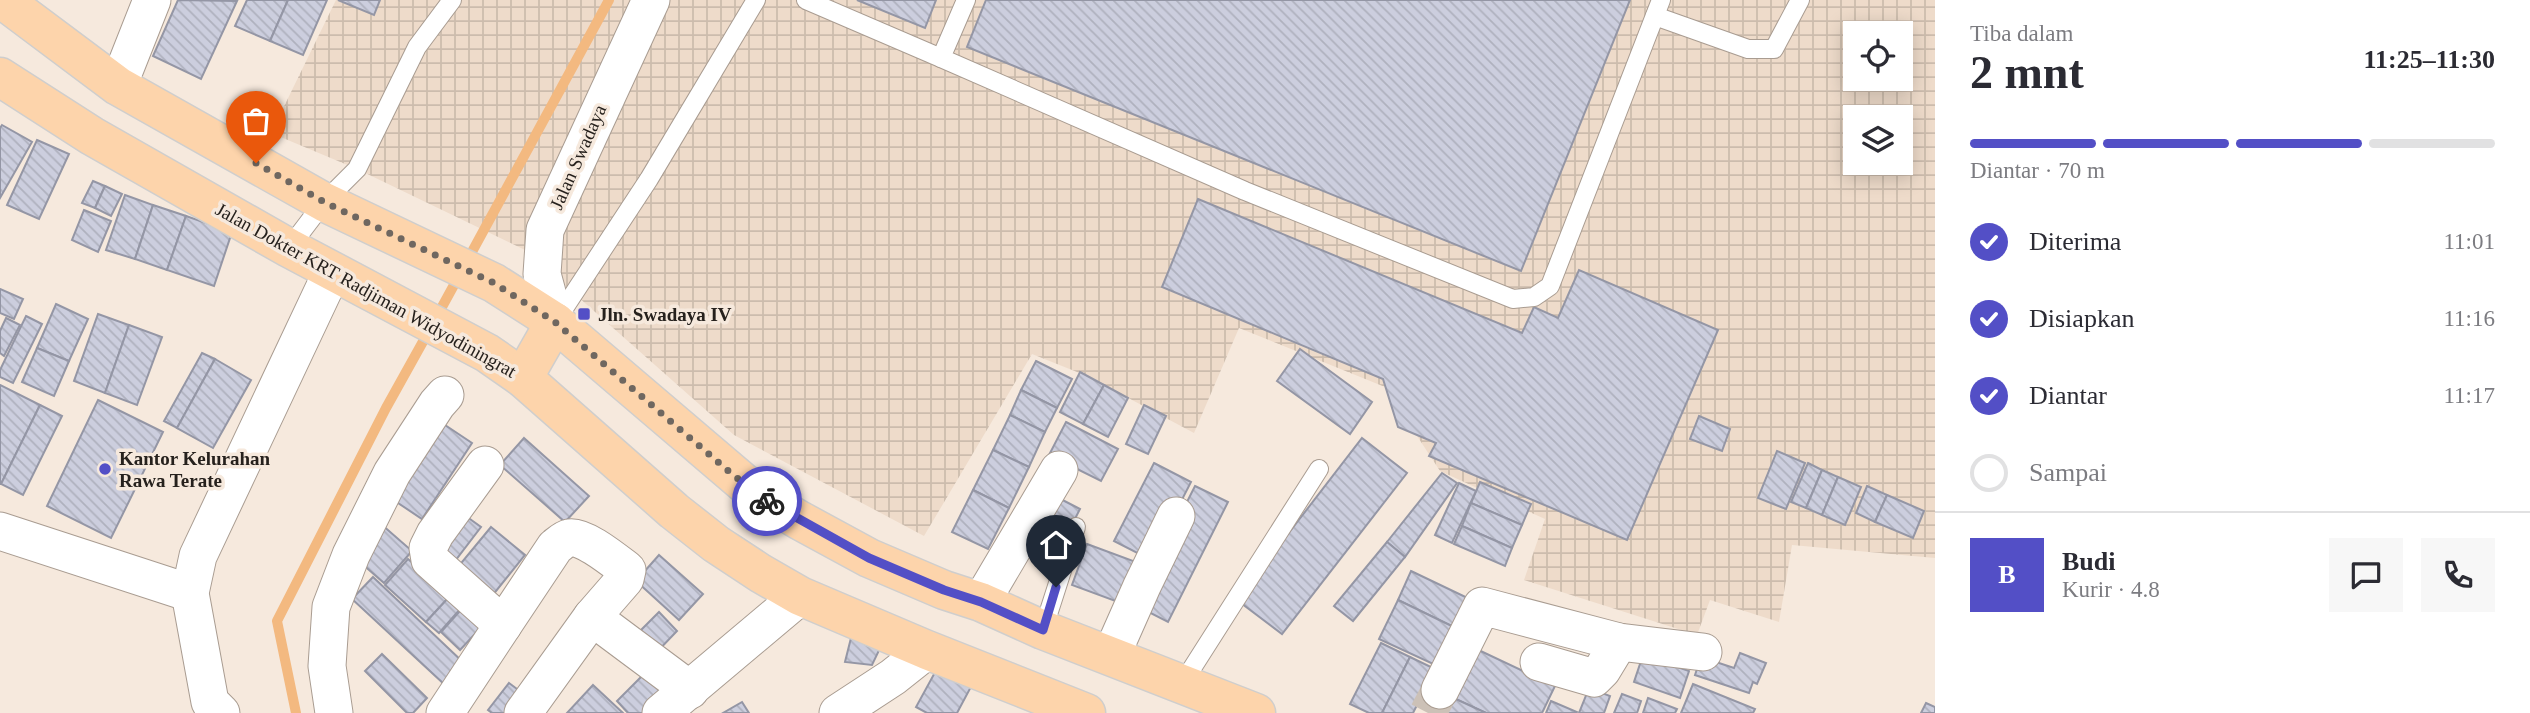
<!DOCTYPE html>
<html lang="id">
<head>
<meta charset="utf-8">
<style>
  :root { --surface:#fff; --page:#f7f7f7; --text:#2b2b33; --muted:#7c7c81; --line:#e1e1e2; --accent:#534fc6 }
  body { margin:0; font-family:"Times New Roman",serif; background:var(--page); color:var(--text); height:100vh; display:flex; flex-direction:column; font-size:26px; white-space:nowrap }
  * { box-sizing:border-box; margin:0 }
  p { font-size:23px; color:var(--muted) }
  .icon { flex:none; width:38px; height:38px; fill:none; stroke:currentColor; stroke-width:2; stroke-linecap:round; stroke-linejoin:round }
  .map { position:relative; flex:1; overflow:hidden }
  .panel { display:flex; flex-direction:column; background:var(--surface); width:595px }
  .panel>* { flex:none }
  .controls { position:absolute; left:1843px; top:21px; display:grid; gap:14px }
  .controls a { display:grid; place-items:center; width:70px; height:70px; border-radius:0px; background:var(--surface); box-shadow:0 4px 18px #0003; font-size:35px }
  .pin { position:absolute; display:grid; place-items:center; width:60px; height:60px; color:#fff; margin:-72px -30px; border-radius:50% 50% 50% 0; rotate:-45deg; box-shadow:0 0 7px #0007 }
  .pin .icon { rotate:45deg }
  .courier { position:absolute; display:grid; place-items:center; width:70px; height:70px; margin:-35px; border:5px solid #534fc6; border-radius:50%; background:#fff; color:#222; box-shadow:0 2px 9px #0007 }
  .headline em { font-style:normal; font-weight:600 }
  .headline div { display:flex; flex-direction:column-reverse }
  .headline { display:flex; align-items:center; justify-content:space-between; height:119px; padding:0 35px }
  h1 { font-size:46px; font-weight:600; line-height:52px }
  .bar { display:grid; grid-template-columns:repeat(4,1fr); gap:10px 7px; align-content:center; height:84px; padding:0 35px }
  .bar i { height:9px; border-radius:5px; background:var(--line) }
  .bar .active { background:var(--accent) }
  .bar p { grid-column:span 4 }
  .line { display:flex; align-items:center; gap:18px; padding:0 35px; border-top:2px solid var(--line) }
  .line div { flex:1 }
  .round { display:grid; place-items:center; flex:none; width:74px; height:74px; border-radius:0px; background:var(--page) }
  ol { padding:0 35px; list-style:none }
  li { display:flex; align-items:center; gap:21px; height:77px }
  li p { margin-inline-start:auto }
  li .icon { padding:7px; border-radius:50%; background:var(--accent); color:#fff; stroke-width:4 }
  li:last-child { color:var(--muted) }
  li i { width:38px; height:38px; border:4px solid var(--line); border-radius:50% }
  main { display:flex; flex:1; min-height:0 }
  .map>svg:first-child { display:block }
  .industrial { fill:url(#industrial-grid); fill-rule:evenodd }
  .lines { fill:none; stroke-linecap:round; stroke-linejoin:round }
  .stream { stroke:#f3b980; stroke-width:10 }
  .building { fill:url(#building-back-hatch); stroke:#9496a5; stroke-width:2 }
  .minor-tunnel { stroke:#ccc1b7; stroke-width:37; stroke-dasharray:37 18; stroke-linecap:butt }
  .service-casing { stroke:#a99c91; stroke-width:20 }
  .minor-casing { stroke:#a99c91; stroke-width:39 }
  .primary-casing { stroke:#cfcecd; stroke-width:41 }
  .service { stroke:#fff; stroke-width:18 }
  .minor { stroke:#fff; stroke-width:37 }
  .primary { stroke:#fdd4ab; stroke-width:38 }
  .done { stroke:#6f6760; stroke-width:7; stroke-dasharray:0 12.6 }
  .route { stroke:#534fc6; stroke-width:9 }
  .poi-dot { fill:#534fc6; stroke:#f6e9dd; stroke-width:2.5 }
  .labels { text-anchor:middle; dominant-baseline:central; stroke-width:7; stroke-linejoin:round; paint-order:stroke }
  .street-label { font-size:19px; fill:#26211d; stroke:#f6e9dd }
  .poi-label { font-size:19px; font-weight:bold; fill:#26211d; stroke:#f6e9dd; text-anchor:start }
</style>
</head>
<body>
<main>
<div class="map">
<svg width="1935" height="713" viewBox="0 0 1935 713">
  <defs>
    <pattern id="industrial-grid" width="8" height="8" patternUnits="userSpaceOnUse" patternTransform="scale(1.75)"><rect width="8" height="8" fill="#eedbca"/><path d="M0 4h8M4 0v8" fill="none" stroke="#ccbcad"/></pattern>
    <pattern id="building-back-hatch" width="6" height="6" patternUnits="userSpaceOnUse" patternTransform="scale(1.75)"><rect width="6" height="6" fill="#cccede"/><path d="M-1 5l2 2M0 0l6 6M5-1l2 2" fill="none" stroke="#afb1be"/></pattern>
  </defs>
  <rect width="100%" height="100%" fill="#f6e9dd"/>
  <!-- industrial -->
  <path class="industrial" d="M 336,0 L 1935,0 L 1935,558 L 1792,545 L 1779,622 L 1710,600 L 1697,635 L 1524,580 L 1545,519 L 1440,471 L 1385,387 L 1239,328 L 1194,433 L 1087,376 L 1032,354 L 924,536 L 734,435 L 525,250 L 357,169 L 271,133 ZM 1855,33 L 1900,33 L 1900,79 L 1855,79 ZM 1855,117 L 1900,117 L 1900,163 L 1855,163 Z"/>
  <g class="lines">
    <!-- stream -->
    <g class="stream">
      <path d="M 467,261 L 609,0"/>
      <path d="M 437,316 L 460,274"/>
      <path d="M 296,713 L 277,621 L 386,408 L 430,329"/>
    </g>
  </g>
  <!-- building -->
  <g class="building">
    <path d="M 178,0 L 237,1 L 201,79 L 153,56 Z"/>
    <path d="M 247,0 L 288,0 L 270,41 L 235,26 Z"/>
    <path d="M 288,0 L 327,0 L 303,55 L 270,41 Z"/>
    <path d="M 338,0 L 380,0 L 374,15 Z"/>
    <path d="M 857,0 L 936,0 L 925,28 Z"/>
    <path d="M 986,0 L 1630,0 L 1521,271 L 967,47 Z"/>
    <path d="M 2,125 L 32,142 L 0,198 L 0,128 Z"/>
    <path d="M 37,140 L 69,154 L 39,219 L 7,205 Z"/>
    <path d="M 93,181 L 105,186 L 95,208 L 82,203 Z"/>
    <path d="M 105,186 L 122,194 L 111,216 L 95,208 Z"/>
    <path d="M 125,195 L 153,205 L 135,259 L 106,250 Z"/>
    <path d="M 1198,199 L 1522,333 L 1534,307 L 1558,318 L 1579,270 L 1718,330 L 1627,540 L 1429,456 L 1436,443 L 1398,427 L 1383,379 L 1162,287 Z"/>
    <path d="M 153,205 L 186,216 L 167,270 L 135,259 Z"/>
    <path d="M 84,210 L 111,221 L 98,252 L 72,240 Z"/>
    <path d="M 186,216 L 232,232 L 214,286 L 167,270 Z"/>
    <path d="M 0,289 L 23,299 L 14,319 L 0,313 Z"/>
    <path d="M 56,304 L 88,319 L 69,361 L 37,348 Z"/>
    <path d="M 98,314 L 129,325 L 105,393 L 74,381 Z"/>
    <path d="M 26,316 L 42,324 L 13,383 L 0,377 L 0,370 Z"/>
    <path d="M 6,318 L 20,325 L 4,356 L 0,353 L 0,331 Z"/>
    <path d="M 129,325 L 162,337 L 137,405 L 105,393 Z"/>
    <path d="M 37,348 L 69,361 L 54,396 L 22,382 Z"/>
    <path d="M 1300,349 L 1372,402 L 1350,434 L 1277,381 Z"/>
    <path d="M 202,353 L 215,359 L 177,428 L 164,421 Z"/>
    <path d="M 215,359 L 251,380 L 213,448 L 177,428 Z"/>
    <path d="M 1036,361 L 1072,379 L 1057,408 L 1021,390 Z"/>
    <path d="M 1080,372 L 1104,385 L 1083,424 L 1060,412 Z"/>
    <path d="M 0,385 L 40,405 L 1,484 L 0,484 Z"/>
    <path d="M 1104,385 L 1128,398 L 1108,437 L 1083,424 Z"/>
    <path d="M 1021,390 L 1057,408 L 1045,432 L 1010,415 Z"/>
    <path d="M 98,400 L 163,432 L 111,538 L 47,506 Z"/>
    <path d="M 40,405 L 62,416 L 23,495 L 1,484 Z"/>
    <path d="M 1144,405 L 1166,416 L 1148,454 L 1126,444 Z"/>
    <path d="M 1010,415 L 1045,432 L 1029,467 L 993,450 Z"/>
    <path d="M 1699,416 L 1730,429 L 1722,451 L 1690,439 Z"/>
    <path d="M 436,419 L 472,443 L 422,519 L 386,495 Z"/>
    <path d="M 1066,422 L 1118,449 L 1101,481 L 1049,455 Z"/>
    <path d="M 524,438 L 589,496 L 565,522 L 500,465 Z"/>
    <path d="M 1362,438 L 1407,473 L 1282,634 L 1237,600 Z"/>
    <path d="M 993,450 L 1029,467 L 1009,508 L 973,490 Z"/>
    <path d="M 1777,451 L 1805,463 L 1786,509 L 1758,498 Z"/>
    <path d="M 1154,463 L 1191,482 L 1151,560 L 1114,541 Z"/>
    <path d="M 1808,463 L 1822,470 L 1806,508 L 1791,502 Z"/>
    <path d="M 1822,470 L 1838,477 L 1822,515 L 1806,508 Z"/>
    <path d="M 1442,473 L 1457,483 L 1405,557 L 1387,542 Z"/>
    <path d="M 1838,477 L 1861,487 L 1845,525 L 1822,515 Z"/>
    <path d="M 1480,482 L 1531,504 L 1522,525 L 1471,503 Z"/>
    <path d="M 1459,483 L 1476,491 L 1452,543 L 1435,535 Z"/>
    <path d="M 1195,486 L 1228,502 L 1168,622 L 1135,605 Z"/>
    <path d="M 1867,486 L 1887,495 L 1875,522 L 1856,513 Z"/>
    <path d="M 973,490 L 1009,508 L 988,549 L 952,532 Z"/>
    <path d="M 1049,493 L 1080,509 L 1054,560 L 1023,544 Z"/>
    <path d="M 1887,495 L 1924,511 L 1913,538 L 1875,522 Z"/>
    <path d="M 1471,503 L 1522,525 L 1512,548 L 1462,526 Z"/>
    <path d="M 463,514 L 481,527 L 455,561 L 437,547 Z"/>
    <path d="M 381,524 L 412,551 L 384,583 L 353,556 Z"/>
    <path d="M 1462,526 L 1512,548 L 1505,566 L 1454,544 Z"/>
    <path d="M 491,527 L 525,555 L 492,596 L 457,568 Z"/>
    <path d="M 1387,542 L 1405,557 L 1353,621 L 1334,606 Z"/>
    <path d="M 1087,544 L 1144,565 L 1129,606 L 1072,585 Z"/>
    <path d="M 659,555 L 703,594 L 679,620 L 636,581 Z"/>
    <path d="M 408,559 L 450,596 L 426,622 L 385,585 Z"/>
    <path d="M 1411,571 L 1476,602 L 1462,631 L 1398,600 Z"/>
    <path d="M 373,577 L 464,663 L 444,684 L 352,599 Z"/>
    <path d="M 450,596 L 462,607 L 439,633 L 426,622 Z"/>
    <path d="M 1398,600 L 1462,631 L 1444,669 L 1379,639 Z"/>
    <path d="M 468,602 L 487,621 L 460,650 L 441,632 Z"/>
    <path d="M 659,612 L 677,631 L 652,657 L 633,638 Z"/>
    <path d="M 852,634 L 883,642 L 872,665 L 845,662 Z"/>
    <path d="M 1381,643 L 1410,657 L 1382,713 L 1369,713 L 1350,704 Z"/>
    <path d="M 1470,646 L 1555,686 L 1542,713 L 1486,713 L 1447,695 Z"/>
    <path d="M 1740,653 L 1766,663 L 1757,684 L 1753,682 L 1749,693 L 1695,675 L 1701,657 L 1734,668 Z"/>
    <path d="M 382,654 L 427,698 L 413,713 L 407,713 L 365,671 Z"/>
    <path d="M 1643,655 L 1689,671 L 1680,698 L 1634,682 Z"/>
    <path d="M 1410,657 L 1435,669 L 1413,713 L 1382,713 Z"/>
    <path d="M 939,665 L 973,683 L 957,713 L 927,713 L 916,707 Z"/>
    <path d="M 652,666 L 678,691 L 657,713 L 628,713 L 617,701 Z"/>
    <path d="M 509,683 L 529,698 L 518,713 L 492,713 L 488,710 Z"/>
    <path d="M 1693,684 L 1755,709 L 1753,713 L 1681,713 Z"/>
    <path d="M 593,685 L 623,713 L 567,713 Z"/>
    <path d="M 1589,688 L 1610,696 L 1604,713 L 1579,713 Z"/>
    <path d="M 1622,694 L 1641,701 L 1637,713 L 1614,713 Z"/>
    <path d="M 1447,695 L 1486,713 L 1439,713 Z"/>
    <path d="M 1648,698 L 1677,709 L 1675,713 L 1643,713 Z"/>
    <path d="M 1551,701 L 1577,712 L 1576,713 L 1546,713 Z"/>
    <path d="M 742,702 L 749,713 L 723,713 Z"/>
    <path d="M 1926,703 L 1935,707 L 1935,713 L 1921,713 Z"/>
  </g>
  <g class="lines">
    <!-- minor-tunnel -->
    <path class="minor-tunnel" d="M 1428,713 L 1440,690"/>
    <!-- service casing -->
    <g class="service-casing">
      <g id="service">
        <path d="M 806,0 L 941,58"/>
        <path d="M 966,0 L 941,58 L 1245,191 L 1513,299 L 1534,297 L 1550,286 L 1661,0"/>
        <path d="M 1655,16 L 1748,49 L 1774,49 L 1800,0"/>
        <path d="M 289,248 L 324,202 L 357,169 L 417,47 L 452,0"/>
        <path d="M 557,319 L 649,179 L 756,0"/>
        <path d="M 1043,630 L 1076,527"/>
        <path d="M 1182,684 L 1319,469"/>
      </g>
    </g>
    <!-- minor casing -->
    <g class="minor-casing">
      <g id="minor">
        <path d="M 118,86 L 152,0"/>
        <path d="M 555,322 L 542,274 L 545,230 L 651,0"/>
        <path d="M 485,465 L 435,534 L 428,548 L 430,560 L 503,625 L 555,547 C 559,544 564,539 569,538 C 582,534 615,561 627,570 L 625,579 L 592,617 L 523,713"/>
        <path d="M 0,531 L 190,593"/>
        <path d="M 981,602 L 1059,470"/>
        <path d="M 592,617 L 690,690"/>
        <path d="M 1111,656 L 1142,586 L 1176,516"/>
        <path d="M 1539,662 L 1594,678 L 1602,670 L 1619,642"/>
        <path d="M 1440,690 L 1482,606 L 1619,642 L 1703,652"/>
        <path d="M 221,713 L 210,702 L 190,593 L 198,556 L 332,272"/>
        <path d="M 334,713 L 327,666 L 331,607 L 351,555 L 392,473 L 437,404 L 445,395"/>
        <path d="M 445,713 L 503,625"/>
        <path d="M 661,713 L 800,596"/>
        <path d="M 838,713 L 893,677 L 927,650"/>
      </g>
    </g>
    <!-- primary casing -->
    <g class="primary-casing">
      <g id="primary">
        <path d="M 3,0 L 118,86 L 324,202 L 494,283 L 555,322 L 759,496 L 799,520 L 869,558 L 944,590 L 981,602 L 1043,630 L 1256,713"/>
        <path d="M 0,77 L 92,136 L 289,248 L 487,353 L 523,378 L 674,511 L 716,544 L 760,573 L 800,596 L 927,650 L 1086,713"/>
        <path d="M 523,378 L 555,322"/>
      </g>
    </g>
    <!-- service -->
    <use href="#service" class="service"/>
    <!-- minor -->
    <use href="#minor" class="minor"/>
    <!-- primary -->
    <use href="#primary" class="primary"/>
  </g>
  <g class="lines">
    <!-- done -->
    <path class="done" d="M 256,163 L 324,202 L 494,283 L 555,322 L 732,474 L 767,501"/>
    <!-- route -->
    <path class="route" d="M 767,501 L 869,558 L 944,590 L 981,602 L 1043,630 L 1056,587"/>
  </g>
  <!-- markers -->
  <g class="poi-dot">
    <rect x="577" y="307" width="14" height="14" rx="3.5"/>
    <circle cx="105" cy="469" r="7"/>
  </g>
  <g class="labels">
    <!-- street labels -->
    <g class="street-label">
      <text transform="translate(578 157) rotate(-66)">Jalan Swadaya</text>
      <text transform="translate(366 290) rotate(29)">Jalan Dokter KRT Radjiman Widyodiningrat</text>
    </g>
    <!-- poi labels -->
    <g class="poi-label">
      <text x="598" y="314">Jln. Swadaya IV</text>
      <text x="119" y="458">Kantor Kelurahan<tspan x="119" dy="22">Rawa Terate</tspan></text>
    </g>
  </g>
</svg>
<div class="controls">
<a><svg class="icon" aria-label="locate" viewBox="0 0 24 24"><circle cx="12" cy="12" r="6"/><path d="M12 2v4M12 18v4M2 12h4M18 12h4"/></svg></a>
<a><svg class="icon" aria-label="layers" viewBox="0 0 24 24"><path d="M12 4l9 5-9 5-9-5zM3 14l9 5 9-5"/></svg></a>
</div>
<div class="pin" style="left:256px;top:163px;background:#ea580c"><svg class="icon" aria-label="bag" viewBox="0 0 24 24"><path d="M5 8h14l-1 12H6zM9 8a3 3 0 0 1 6 0"/></svg></div>
<div class="pin" style="left:1056px;top:587px;background:#1f2937"><svg class="icon" aria-label="home" viewBox="0 0 24 24"><path d="M3 11l9-7 9 7M6 9v11h12V9"/></svg></div>
<div class="courier" style="left:767px;top:501px"><svg class="icon" aria-label="bike" viewBox="0 0 24 24"><circle cx="6" cy="16" r="4"/><circle cx="18" cy="16" r="4"/><path d="M6 16l4-8h5l3 8M10 8l3 8H6M13 5h3"/></svg></div>
</div>
<section class="panel">
<div class="headline"><div><h1>2 mnt</h1><p>Tiba dalam</p></div><em>11:25–11:30</em></div>
<div class="bar"><i class="active"></i><i class="active"></i><i class="active"></i><i></i><p>Diantar · 70 m</p></div>
<ol>
<li><svg class="icon" aria-label="check" viewBox="0 0 24 24"><path d="M5 12l5 5 9-10"/></svg>Diterima<p>11:01</p></li>
<li><svg class="icon" aria-label="check" viewBox="0 0 24 24"><path d="M5 12l5 5 9-10"/></svg>Disiapkan<p>11:16</p></li>
<li><svg class="icon" aria-label="check" viewBox="0 0 24 24"><path d="M5 12l5 5 9-10"/></svg>Diantar<p>11:17</p></li>
<li><i></i>Sampai</li>
</ol>
<div class="line" style="height:126px"><b class="round" style="background:var(--accent);color:#fff">B</b><div><b>Budi</b><p>Kurir · 4.8</p></div><a class="round"><svg class="icon" aria-label="chat" viewBox="0 0 24 24"><path d="M4 5h16v11H9l-5 4z"/></svg></a><a class="round"><svg class="icon" aria-label="phone" viewBox="0 0 24 24"><path d="M5 4h4l2 5-3 2q2 4 5 5l2-3 5 2v4C11 20 4 13 5 4z"/></svg></a></div>
</section>
</main>
</body>
</html>
